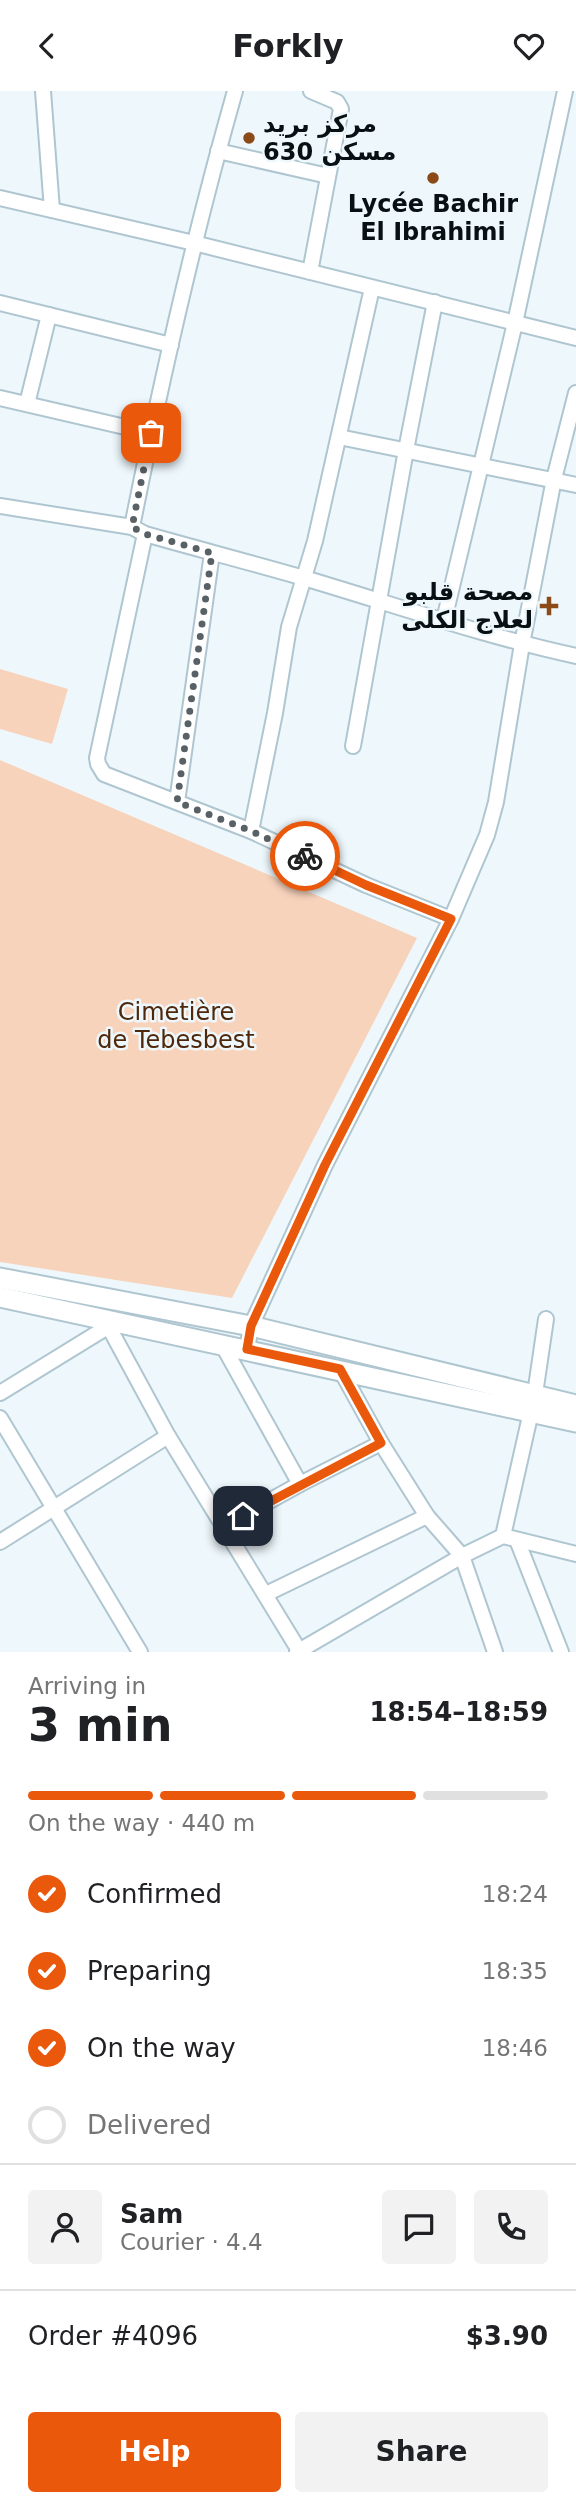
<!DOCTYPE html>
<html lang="en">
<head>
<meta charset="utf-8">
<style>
  :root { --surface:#fff; --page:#f2f2f2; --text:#202124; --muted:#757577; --line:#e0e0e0; --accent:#ea580c }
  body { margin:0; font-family:"DejaVu Sans","Noto Naskh Arabic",sans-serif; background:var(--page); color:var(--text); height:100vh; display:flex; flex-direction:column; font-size:26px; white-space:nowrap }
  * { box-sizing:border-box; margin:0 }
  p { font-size:23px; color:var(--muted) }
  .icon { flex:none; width:38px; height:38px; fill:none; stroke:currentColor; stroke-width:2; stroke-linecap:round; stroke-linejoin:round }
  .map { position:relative; height:1561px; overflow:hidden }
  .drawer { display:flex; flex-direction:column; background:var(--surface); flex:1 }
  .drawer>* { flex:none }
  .pin { position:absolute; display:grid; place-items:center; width:60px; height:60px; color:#fff; margin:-30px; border-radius:14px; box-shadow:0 4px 10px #0006 }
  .courier { position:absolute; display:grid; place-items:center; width:70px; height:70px; margin:-35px; border:5px solid #ea580c; border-radius:50%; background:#fff; color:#222; box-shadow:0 2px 9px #0007 }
  .summary em { font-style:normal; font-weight:800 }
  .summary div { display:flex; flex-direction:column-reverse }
  .summary { display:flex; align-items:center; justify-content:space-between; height:119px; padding:0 28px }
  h1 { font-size:46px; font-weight:800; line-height:52px }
  .bar { display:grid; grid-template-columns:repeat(4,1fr); gap:10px 7px; align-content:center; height:84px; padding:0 28px }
  .bar i { height:9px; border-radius:5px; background:var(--line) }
  .bar .current { background:var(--accent) }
  .bar p { grid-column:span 4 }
  .line { display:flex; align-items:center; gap:18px; padding:0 28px; border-top:2px solid var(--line) }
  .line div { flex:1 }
  .round { display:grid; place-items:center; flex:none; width:74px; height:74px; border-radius:7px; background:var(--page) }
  ol { padding:0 28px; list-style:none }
  li { display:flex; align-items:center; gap:21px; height:77px }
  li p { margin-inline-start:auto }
  li .icon { padding:7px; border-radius:50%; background:var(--accent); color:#fff; stroke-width:4 }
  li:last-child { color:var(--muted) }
  li i { width:38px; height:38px; border:4px solid var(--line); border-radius:50% }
  .action { display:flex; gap:14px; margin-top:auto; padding:14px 28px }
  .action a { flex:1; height:80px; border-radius:7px; background:var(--accent); color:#fff; font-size:28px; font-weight:800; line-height:80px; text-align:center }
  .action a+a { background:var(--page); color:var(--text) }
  header { display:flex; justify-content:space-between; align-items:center; height:91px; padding:0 28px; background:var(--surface); font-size:32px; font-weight:800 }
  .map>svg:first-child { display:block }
  .green { fill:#f8d3bc }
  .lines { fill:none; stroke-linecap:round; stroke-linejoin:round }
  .minor-casing { stroke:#afc6d1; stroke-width:18 }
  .major-casing { stroke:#afc6d1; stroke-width:23 }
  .minor { stroke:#fff; stroke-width:14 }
  .major { stroke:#fff; stroke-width:19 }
  .done { stroke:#586165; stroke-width:7; stroke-dasharray:0 12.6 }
  .route { stroke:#ea580c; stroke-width:9 }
  .poi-dot { fill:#8b4a17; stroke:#eef8fc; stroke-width:2.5 }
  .labels { text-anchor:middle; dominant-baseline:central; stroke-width:5; stroke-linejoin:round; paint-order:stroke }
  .poi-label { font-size:24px; font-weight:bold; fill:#081013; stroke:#eef8fc; text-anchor:start }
  .park-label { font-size:24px; fill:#4f280b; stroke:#eef8fc }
</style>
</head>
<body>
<header><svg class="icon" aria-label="back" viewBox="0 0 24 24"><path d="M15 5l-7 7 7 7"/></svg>Forkly<svg class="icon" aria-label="heart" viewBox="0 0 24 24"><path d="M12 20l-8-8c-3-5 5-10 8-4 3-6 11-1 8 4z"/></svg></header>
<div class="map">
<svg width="576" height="1561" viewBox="0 0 576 1561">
  <rect width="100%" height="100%" fill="#eef8fc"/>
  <!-- green -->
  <g class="green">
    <path d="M 0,578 L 68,598 L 52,653 L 0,638 Z"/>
    <path d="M 0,669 L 417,847 L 232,1207 L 0,1171 Z"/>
  </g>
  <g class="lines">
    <!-- minor casing -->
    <g class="minor-casing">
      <g id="minor">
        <path d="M 43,0 L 52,119"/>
        <path d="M 218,60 L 328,85"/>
        <path d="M 0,107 L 194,152 L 576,247"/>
        <path d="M 310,181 L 341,18 L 337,11 L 311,0"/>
        <path d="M 0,212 L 171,254"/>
        <path d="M 0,307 L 151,342"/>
        <path d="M 27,313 L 49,224"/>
        <path d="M 339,346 L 576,394"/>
        <path d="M 0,415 L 132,436 L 145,443 C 198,458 252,472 304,487 C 395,514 484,545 576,565"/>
        <path d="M 132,436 C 161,290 194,144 235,0"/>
        <path d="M 145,443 L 97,667 L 98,673 L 104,683 L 251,740 L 366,794 L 451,828"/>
        <path d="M 444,529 L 515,232 L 565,0"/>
        <path d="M 353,655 L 406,359 L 435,211"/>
        <path d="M 177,711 L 212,462"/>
        <path d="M 251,740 L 275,622 L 289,536 L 315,450 L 372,197"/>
        <path d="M 105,1229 L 168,1345 L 300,1561"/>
        <path d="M 222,1253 L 300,1393"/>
        <path d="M 247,1258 L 251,1235 L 325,1074 L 451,828 L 487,744 L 496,711 L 522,553 L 554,388 L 576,302"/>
        <path d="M 340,1278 L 381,1352 L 427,1425 L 462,1465 L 495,1561"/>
        <path d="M 0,1302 L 109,1235"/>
        <path d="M 0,1327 L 140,1561"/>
        <path d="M 224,1435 L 300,1393 L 381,1352"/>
        <path d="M 503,1445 L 535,1303 L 546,1228"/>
        <path d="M 517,1449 L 561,1561"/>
        <path d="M 0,1451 L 168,1345"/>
        <path d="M 266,1503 L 427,1425"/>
        <path d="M 297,1561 L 462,1465 L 503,1445 L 576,1463"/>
      </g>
    </g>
    <!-- major casing -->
    <g class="major-casing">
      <g id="major">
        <path d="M 0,1187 L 251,1235 L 576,1314"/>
        <path d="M 0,1206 L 576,1331"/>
      </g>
    </g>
    <!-- minor -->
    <use href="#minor" class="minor"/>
    <!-- major -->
    <use href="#major" class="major"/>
  </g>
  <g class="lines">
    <!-- done -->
    <path class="done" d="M 151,342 L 132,436 L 145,443 L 212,462 L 177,711 L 251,740 L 305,765"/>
    <!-- route -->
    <path class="route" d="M 243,1425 L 381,1352 L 340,1278 L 247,1258 L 251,1235 L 325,1074 L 451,828 L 366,794 L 305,765"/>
  </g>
  <!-- markers -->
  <g class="poi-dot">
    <circle cx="249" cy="47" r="7"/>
    <circle cx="433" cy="87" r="7"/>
    <path d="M545.5 504.5h7v7h7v7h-7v7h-7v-7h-7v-7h7z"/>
  </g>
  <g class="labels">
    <!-- poi labels -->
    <g class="poi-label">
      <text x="263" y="33">مركز بريد<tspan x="263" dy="28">630 مسكن</tspan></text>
      <text x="433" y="113" text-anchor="middle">Lycée Bachir<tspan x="433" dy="28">El Ibrahimi</tspan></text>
      <text x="533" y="501" text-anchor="end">مصحة قلبو<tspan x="533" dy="28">لعلاج الكلى</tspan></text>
    </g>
    <!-- park labels -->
    <g class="park-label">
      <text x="176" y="921">Cimetière<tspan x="176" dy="28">de Tebesbest</tspan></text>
    </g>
  </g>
</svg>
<div class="pin" style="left:151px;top:342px;background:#ea580c"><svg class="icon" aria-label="bag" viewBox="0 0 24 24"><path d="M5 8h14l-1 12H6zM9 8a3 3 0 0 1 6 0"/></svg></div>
<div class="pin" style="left:243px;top:1425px;background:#1f2937"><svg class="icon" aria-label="home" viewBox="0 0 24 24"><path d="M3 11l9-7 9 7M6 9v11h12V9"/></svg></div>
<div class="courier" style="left:305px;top:765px"><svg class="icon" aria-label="bike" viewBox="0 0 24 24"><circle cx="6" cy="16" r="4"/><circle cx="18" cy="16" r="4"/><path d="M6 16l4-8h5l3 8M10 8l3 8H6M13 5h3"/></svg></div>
</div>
<section class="drawer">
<div class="summary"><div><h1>3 min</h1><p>Arriving in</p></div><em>18:54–18:59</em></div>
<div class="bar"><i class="current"></i><i class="current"></i><i class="current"></i><i></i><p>On the way · 440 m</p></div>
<ol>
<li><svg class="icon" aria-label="check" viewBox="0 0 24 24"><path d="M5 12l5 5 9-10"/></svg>Confirmed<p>18:24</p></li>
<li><svg class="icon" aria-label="check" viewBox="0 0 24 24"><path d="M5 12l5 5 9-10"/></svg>Preparing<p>18:35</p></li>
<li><svg class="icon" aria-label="check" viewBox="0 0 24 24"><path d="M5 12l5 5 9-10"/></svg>On the way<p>18:46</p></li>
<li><i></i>Delivered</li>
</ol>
<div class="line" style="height:126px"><a class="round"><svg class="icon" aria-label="person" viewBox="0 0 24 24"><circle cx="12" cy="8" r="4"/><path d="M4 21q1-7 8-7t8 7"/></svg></a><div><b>Sam</b><p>Courier · 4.4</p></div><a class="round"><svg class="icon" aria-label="chat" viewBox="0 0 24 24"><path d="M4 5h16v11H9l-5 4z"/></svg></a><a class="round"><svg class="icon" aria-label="phone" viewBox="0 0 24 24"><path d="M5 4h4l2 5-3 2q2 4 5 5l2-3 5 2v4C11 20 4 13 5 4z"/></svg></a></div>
<div class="line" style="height:91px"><div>Order #4096</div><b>$3.90</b></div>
<div class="action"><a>Help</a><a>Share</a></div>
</section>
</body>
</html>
